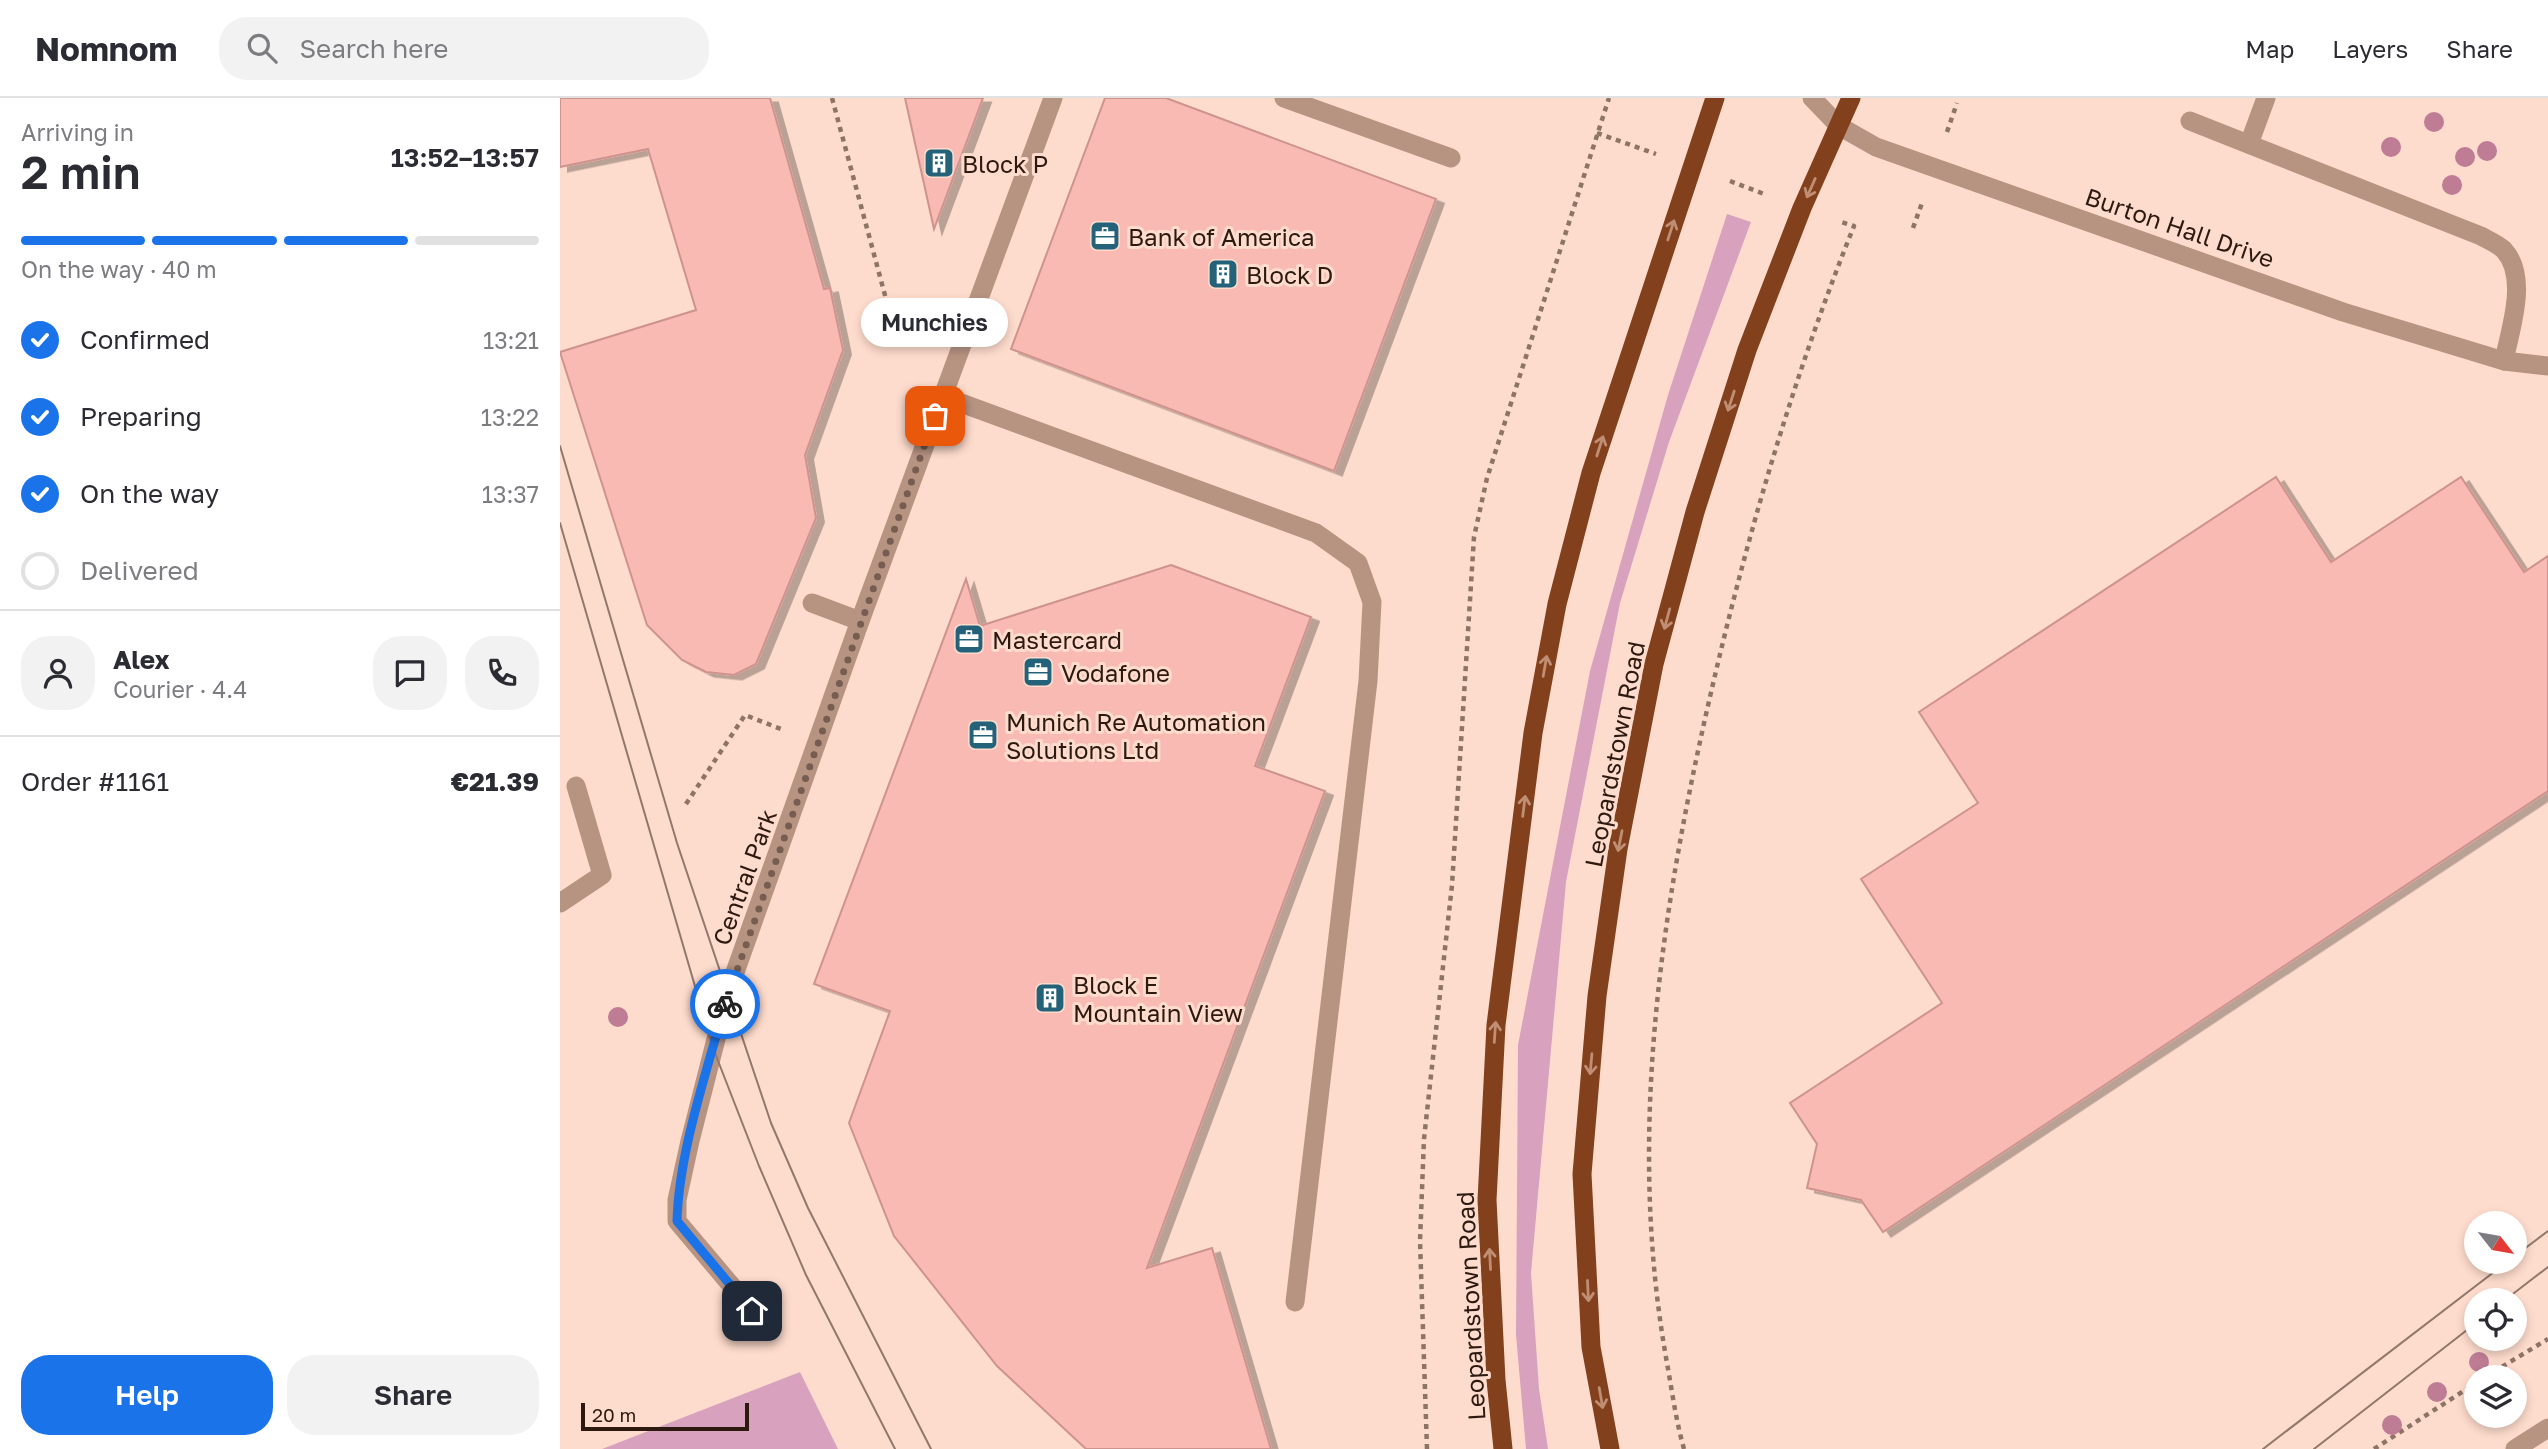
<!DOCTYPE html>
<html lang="en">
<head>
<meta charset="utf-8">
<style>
  :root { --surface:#fff; --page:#f2f2f3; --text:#2b2b33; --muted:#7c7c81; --line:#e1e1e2; --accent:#1a73e8 }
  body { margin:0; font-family:"Golos Text",sans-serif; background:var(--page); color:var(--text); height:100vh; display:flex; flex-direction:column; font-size:26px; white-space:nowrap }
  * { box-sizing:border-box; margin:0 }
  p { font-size:23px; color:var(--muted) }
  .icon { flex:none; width:38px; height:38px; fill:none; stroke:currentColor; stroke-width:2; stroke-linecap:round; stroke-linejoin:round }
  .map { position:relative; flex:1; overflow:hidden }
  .details { display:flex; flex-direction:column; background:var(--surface); width:560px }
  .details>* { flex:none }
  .needle { width:46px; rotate:121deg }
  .controls { position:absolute; left:1904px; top:1113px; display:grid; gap:14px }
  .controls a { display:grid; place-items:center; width:63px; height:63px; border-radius:50%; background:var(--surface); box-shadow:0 4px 10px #0003; font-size:35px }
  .scale { position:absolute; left:21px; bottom:18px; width:168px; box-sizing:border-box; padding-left:7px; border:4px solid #2d1910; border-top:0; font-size:19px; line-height:24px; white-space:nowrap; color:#2d1910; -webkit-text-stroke:5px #fedccd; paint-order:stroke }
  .pin { position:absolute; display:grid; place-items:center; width:60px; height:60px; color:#fff; margin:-30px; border-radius:14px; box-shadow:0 4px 10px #0006 }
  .courier { position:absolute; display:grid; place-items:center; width:70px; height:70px; margin:-35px; border:5px solid #1a73e8; border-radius:50%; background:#fff; color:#222; box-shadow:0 2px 9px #0007 }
  .bubble { position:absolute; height:49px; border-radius:24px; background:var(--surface); box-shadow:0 4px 10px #0003; font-size:23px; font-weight:600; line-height:49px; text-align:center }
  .overview em { font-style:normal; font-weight:600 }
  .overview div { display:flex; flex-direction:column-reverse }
  .overview { display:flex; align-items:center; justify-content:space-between; height:119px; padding:0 21px }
  h1 { font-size:46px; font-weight:600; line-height:52px }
  .bar { display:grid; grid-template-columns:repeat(4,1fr); gap:10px 7px; align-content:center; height:84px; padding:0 21px }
  .bar i { height:9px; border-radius:5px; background:var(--line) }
  .bar .current { background:var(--accent) }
  .bar p { grid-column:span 4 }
  .line { display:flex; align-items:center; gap:18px; padding:0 21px; border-top:2px solid var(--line) }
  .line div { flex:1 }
  .round { display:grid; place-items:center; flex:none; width:74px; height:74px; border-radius:28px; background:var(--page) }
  ol { padding:0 21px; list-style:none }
  li { display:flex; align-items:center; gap:21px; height:77px }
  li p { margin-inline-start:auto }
  li .icon { padding:7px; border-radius:50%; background:var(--accent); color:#fff; stroke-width:4 }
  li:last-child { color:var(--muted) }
  li i { width:38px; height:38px; border:4px solid var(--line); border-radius:50% }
  .action { display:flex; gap:14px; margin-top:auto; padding:14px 21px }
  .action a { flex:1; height:80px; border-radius:28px; background:var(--accent); color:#fff; font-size:28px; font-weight:600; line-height:80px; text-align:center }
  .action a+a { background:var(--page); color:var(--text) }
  header { display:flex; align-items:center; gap:42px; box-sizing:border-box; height:98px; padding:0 35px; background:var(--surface); border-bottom:2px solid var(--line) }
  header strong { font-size:33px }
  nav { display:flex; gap:38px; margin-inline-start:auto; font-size:24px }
  .search { width:490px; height:63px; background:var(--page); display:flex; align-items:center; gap:18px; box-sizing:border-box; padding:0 24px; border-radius:28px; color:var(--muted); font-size:26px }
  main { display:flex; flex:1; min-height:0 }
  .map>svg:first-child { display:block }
  .green { fill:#d8a2bf }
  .building { fill:#f8bab3; stroke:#ce938d; stroke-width:2; filter:url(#shadow) }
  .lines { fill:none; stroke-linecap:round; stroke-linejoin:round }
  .path { stroke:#8e7367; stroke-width:4.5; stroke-dasharray:5 5; stroke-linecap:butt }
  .service { stroke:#b79382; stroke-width:19 }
  .tertiary { stroke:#b79382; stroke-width:19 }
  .trunk { stroke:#83401c; stroke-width:19 }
  .tram { stroke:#92776c; stroke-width:2 }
  .tree { fill:#be7c95 }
  .oneway { stroke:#c08e74 }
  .done { stroke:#765d52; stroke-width:7; stroke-dasharray:0 12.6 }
  .route { stroke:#1a73e8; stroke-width:9 }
  .labels { text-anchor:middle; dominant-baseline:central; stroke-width:6; stroke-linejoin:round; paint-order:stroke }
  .poi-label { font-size:24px; fill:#2d1910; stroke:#fedccd; text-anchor:start }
  .street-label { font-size:24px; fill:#2d1910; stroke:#fedccd }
</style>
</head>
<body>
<header>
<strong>Nomnom</strong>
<div class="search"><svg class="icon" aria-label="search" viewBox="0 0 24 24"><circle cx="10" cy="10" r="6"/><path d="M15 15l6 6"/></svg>Search here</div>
<nav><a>Map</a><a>Layers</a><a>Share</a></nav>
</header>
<main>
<section class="details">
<div class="overview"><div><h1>2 min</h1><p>Arriving in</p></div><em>13:52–13:57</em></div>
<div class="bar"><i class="current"></i><i class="current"></i><i class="current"></i><i></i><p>On the way · 40 m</p></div>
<ol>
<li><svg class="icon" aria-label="check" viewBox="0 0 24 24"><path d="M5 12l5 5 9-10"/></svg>Confirmed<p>13:21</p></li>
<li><svg class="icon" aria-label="check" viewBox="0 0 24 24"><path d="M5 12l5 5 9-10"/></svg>Preparing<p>13:22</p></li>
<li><svg class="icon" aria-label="check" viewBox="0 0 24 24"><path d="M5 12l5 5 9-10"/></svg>On the way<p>13:37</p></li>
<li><i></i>Delivered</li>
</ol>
<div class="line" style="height:126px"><a class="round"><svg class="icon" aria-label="person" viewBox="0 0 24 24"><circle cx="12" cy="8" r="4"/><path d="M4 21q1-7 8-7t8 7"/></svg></a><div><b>Alex</b><p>Courier · 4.4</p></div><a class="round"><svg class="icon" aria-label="chat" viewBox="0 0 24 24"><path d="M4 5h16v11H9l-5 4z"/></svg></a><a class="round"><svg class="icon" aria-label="phone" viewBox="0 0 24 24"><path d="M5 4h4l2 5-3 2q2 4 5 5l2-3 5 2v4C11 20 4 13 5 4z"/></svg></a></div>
<div class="line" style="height:91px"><div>Order #1161</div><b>€21.39</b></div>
<div class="action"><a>Help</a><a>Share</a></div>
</section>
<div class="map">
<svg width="1988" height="1351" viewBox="0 0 1988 1351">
  <defs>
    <filter id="shadow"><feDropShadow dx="8" dy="4.5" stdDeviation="0" flood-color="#0004"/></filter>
  </defs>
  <rect width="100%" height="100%" fill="#fedccd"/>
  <!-- green -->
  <g class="green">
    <path d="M 1167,116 L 1191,124 L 1109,344 L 1060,505 L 1006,784 L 971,1175 L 979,1291 L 988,1351 L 966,1351 L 956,1237 L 958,947 L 1030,573 L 1108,297 Z"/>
    <path d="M 240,1274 L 278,1351 L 42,1351 Z"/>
  </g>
  <!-- building -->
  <g class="building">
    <path d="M 0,0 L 210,0 L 264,191 L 270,190 L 283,252 L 245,357 L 256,420 L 196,566 L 174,577 L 146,574 L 122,562 L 87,527 L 0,254 L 136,212 L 88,51 L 0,69 Z"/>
    <path d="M 345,0 L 423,0 L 374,131 Z"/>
    <path d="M 545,0 L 606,0 L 876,101 L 774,373 L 451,251 Z"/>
    <path d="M 1716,379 L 1771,464 L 1901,379 L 1964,474 L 1988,458 L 1988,693 L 1323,1134 L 1301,1102 L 1247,1090 L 1257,1046 L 1230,1005 L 1382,905 L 1301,781 L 1418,705 L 1359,614 Z"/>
    <path d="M 611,467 L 751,519 L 695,668 L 765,693 L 587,1170 L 652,1150 L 711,1351 L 526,1351 L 437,1268 L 334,1138 L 289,1025 L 330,913 L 254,886 L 406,481 L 420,528 Z"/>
  </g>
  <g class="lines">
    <!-- path -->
    <g class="path">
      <path d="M 272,0 L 326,201 L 344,214 L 370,224"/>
      <path d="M 1387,34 L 1397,5"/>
      <path d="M 1037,35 L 1096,56"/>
      <path d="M 1170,83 L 1204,96"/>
      <path d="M 1353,130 L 1362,105"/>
      <path d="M 126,706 L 185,617 L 221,631"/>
      <path d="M 1925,1279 L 1988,1241"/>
      <path d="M 867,1351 L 860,1143 L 864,1041 L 892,787 L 914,439 L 927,380 L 1049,0"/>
      <path d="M 1124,1351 C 1116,1323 1112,1293 1107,1265 C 1065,1034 1103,798 1156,573 C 1192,421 1236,272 1294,128 L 1278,123"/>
      <path d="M 1814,1351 L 1916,1285"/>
    </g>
    <!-- service -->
    <g class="service">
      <path d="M 724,0 L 891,60"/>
      <path d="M 1630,23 L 1921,138 C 1928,142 1938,146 1944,152 C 1969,180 1950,231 1944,263"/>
      <path d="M 1689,46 L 1706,0"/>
      <path d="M 382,298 L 756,435 L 798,465 L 812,504 L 808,583 L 735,1204"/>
      <path d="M 252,505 L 300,523"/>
      <path d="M 0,805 L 42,777 L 16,688"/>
      <path d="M 208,1231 L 117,1123 L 117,1102 L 130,1043 L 168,894 L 300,523 L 493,0"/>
    </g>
    <!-- tertiary -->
    <g class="tertiary">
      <path d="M 1252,0 L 1279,28 L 1316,49 L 1783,214 L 1944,263 L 1988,268"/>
      <path d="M 1955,1351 L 1988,1330"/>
    </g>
    <!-- trunk -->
    <g class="trunk">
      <path d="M 943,1351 L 936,1282 L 927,1102 L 936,927 L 973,635 L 997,506 L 1031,375 L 1155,0"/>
      <path d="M 1050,1351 L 1031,1249 L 1022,1076 L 1037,898 L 1058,751 L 1094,566 L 1135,414 L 1187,252 L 1242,110 L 1291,0"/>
    </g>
    <!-- tram -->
    <g class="tram">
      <path d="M 0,348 L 117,745 L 211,1025 L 248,1110 L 371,1351"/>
      <path d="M 0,425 L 153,950 L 199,1068 L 246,1177 L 335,1351"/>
      <path d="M 1955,1158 L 1988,1133"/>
      <path d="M 1945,1202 L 1988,1169"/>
      <path d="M 1703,1351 L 1947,1164"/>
      <path d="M 1754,1351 L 1916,1225"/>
    </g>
  </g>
  <!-- trees -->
  <g class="tree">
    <circle cx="1874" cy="24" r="10"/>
    <circle cx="1831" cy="49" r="10"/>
    <circle cx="1927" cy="53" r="10"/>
    <circle cx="1905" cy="59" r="10"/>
    <circle cx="1892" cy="87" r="10"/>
    <circle cx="58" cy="919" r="10"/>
    <circle cx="1919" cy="1264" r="10"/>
    <circle cx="1877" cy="1294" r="10"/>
    <circle cx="1832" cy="1327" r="10"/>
  </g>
  <!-- one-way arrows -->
  <defs><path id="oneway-shaft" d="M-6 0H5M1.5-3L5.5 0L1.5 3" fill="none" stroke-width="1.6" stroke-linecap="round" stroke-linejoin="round" transform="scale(1.75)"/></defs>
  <g class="oneway">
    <use href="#oneway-shaft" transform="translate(1251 90) rotate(114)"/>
    <use href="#oneway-shaft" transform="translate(1111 132) rotate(-72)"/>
    <use href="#oneway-shaft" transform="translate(1171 303) rotate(108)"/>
    <use href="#oneway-shaft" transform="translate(1040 348) rotate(-72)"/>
    <use href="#oneway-shaft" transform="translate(1107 521) rotate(105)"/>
    <use href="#oneway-shaft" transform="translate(985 568) rotate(-80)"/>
    <use href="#oneway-shaft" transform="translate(964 708) rotate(-83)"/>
    <use href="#oneway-shaft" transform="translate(1060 743) rotate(101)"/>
    <use href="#oneway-shaft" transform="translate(935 934) rotate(-86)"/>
    <use href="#oneway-shaft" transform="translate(1031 966) rotate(95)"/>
    <use href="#oneway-shaft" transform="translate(930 1161) rotate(-93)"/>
    <use href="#oneway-shaft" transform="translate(1028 1193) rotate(87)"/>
    <use href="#oneway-shaft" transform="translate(1041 1300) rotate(80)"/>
  </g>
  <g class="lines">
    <!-- done -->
    <path class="done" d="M 165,906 L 375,318"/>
    <!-- route -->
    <path class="route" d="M 165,906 C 147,974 119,1053 117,1123 L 192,1213"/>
  </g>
  <!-- icons -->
  <defs>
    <g id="building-square" transform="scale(1.575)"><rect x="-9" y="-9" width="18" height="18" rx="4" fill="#236278" stroke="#fedccd"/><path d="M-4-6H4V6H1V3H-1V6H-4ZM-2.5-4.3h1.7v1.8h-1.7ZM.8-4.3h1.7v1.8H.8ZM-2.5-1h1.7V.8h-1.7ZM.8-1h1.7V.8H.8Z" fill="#fff"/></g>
    <g id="office-square" transform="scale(1.575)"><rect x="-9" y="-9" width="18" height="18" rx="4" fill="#236278" stroke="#fedccd"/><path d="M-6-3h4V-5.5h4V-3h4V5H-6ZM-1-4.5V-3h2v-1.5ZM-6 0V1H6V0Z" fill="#fff"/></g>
  </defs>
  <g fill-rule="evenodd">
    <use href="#building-square" x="379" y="65"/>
    <use href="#office-square" x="545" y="138"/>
    <use href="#building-square" x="663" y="176"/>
    <use href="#office-square" x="409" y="541"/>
    <use href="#office-square" x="478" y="574"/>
    <use href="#office-square" x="423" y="637"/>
    <use href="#building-square" x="490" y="900"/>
  </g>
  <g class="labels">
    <!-- poi labels -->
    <g class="poi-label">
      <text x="402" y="65">Block P</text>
      <text x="568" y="138">Bank of America</text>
      <text x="686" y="176">Block D</text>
      <text x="432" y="541">Mastercard</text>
      <text x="501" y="574">Vodafone</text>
      <text x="446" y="623">Munich Re Automation<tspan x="446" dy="28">Solutions Ltd</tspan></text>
      <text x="513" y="886">Block E<tspan x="513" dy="28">Mountain View</tspan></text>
    </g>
    <!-- street labels -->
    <g class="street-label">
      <text transform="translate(1620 129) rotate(19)">Burton Hall Drive</text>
      <text transform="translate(1054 656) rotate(-79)">Leopardstown Road</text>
      <text transform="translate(184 779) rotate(-70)">Central Park</text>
      <text transform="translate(910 1208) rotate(-93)">Leopardstown Road</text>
    </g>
  </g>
</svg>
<div class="controls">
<a><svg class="needle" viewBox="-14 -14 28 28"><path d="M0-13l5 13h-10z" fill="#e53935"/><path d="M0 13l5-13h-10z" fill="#7c7c81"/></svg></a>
<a><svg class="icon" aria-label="locate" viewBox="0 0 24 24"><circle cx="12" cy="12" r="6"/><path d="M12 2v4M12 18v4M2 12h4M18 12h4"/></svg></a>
<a><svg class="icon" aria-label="layers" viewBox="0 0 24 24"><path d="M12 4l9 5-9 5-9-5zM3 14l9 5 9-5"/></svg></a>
</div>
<div class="scale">20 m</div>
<div class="pin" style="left:375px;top:318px;background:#ea580c"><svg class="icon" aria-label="bag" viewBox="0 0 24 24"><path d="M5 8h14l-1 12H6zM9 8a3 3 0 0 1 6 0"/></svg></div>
<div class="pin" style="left:192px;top:1213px;background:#1f2937"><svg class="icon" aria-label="home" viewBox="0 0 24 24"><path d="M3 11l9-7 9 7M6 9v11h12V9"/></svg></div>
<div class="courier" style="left:165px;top:906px"><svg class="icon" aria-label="bike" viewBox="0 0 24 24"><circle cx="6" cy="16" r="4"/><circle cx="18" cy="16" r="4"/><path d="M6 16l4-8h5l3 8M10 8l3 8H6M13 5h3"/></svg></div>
<div class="bubble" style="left:301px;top:200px;width:147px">Munchies</div>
</div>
</main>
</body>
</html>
